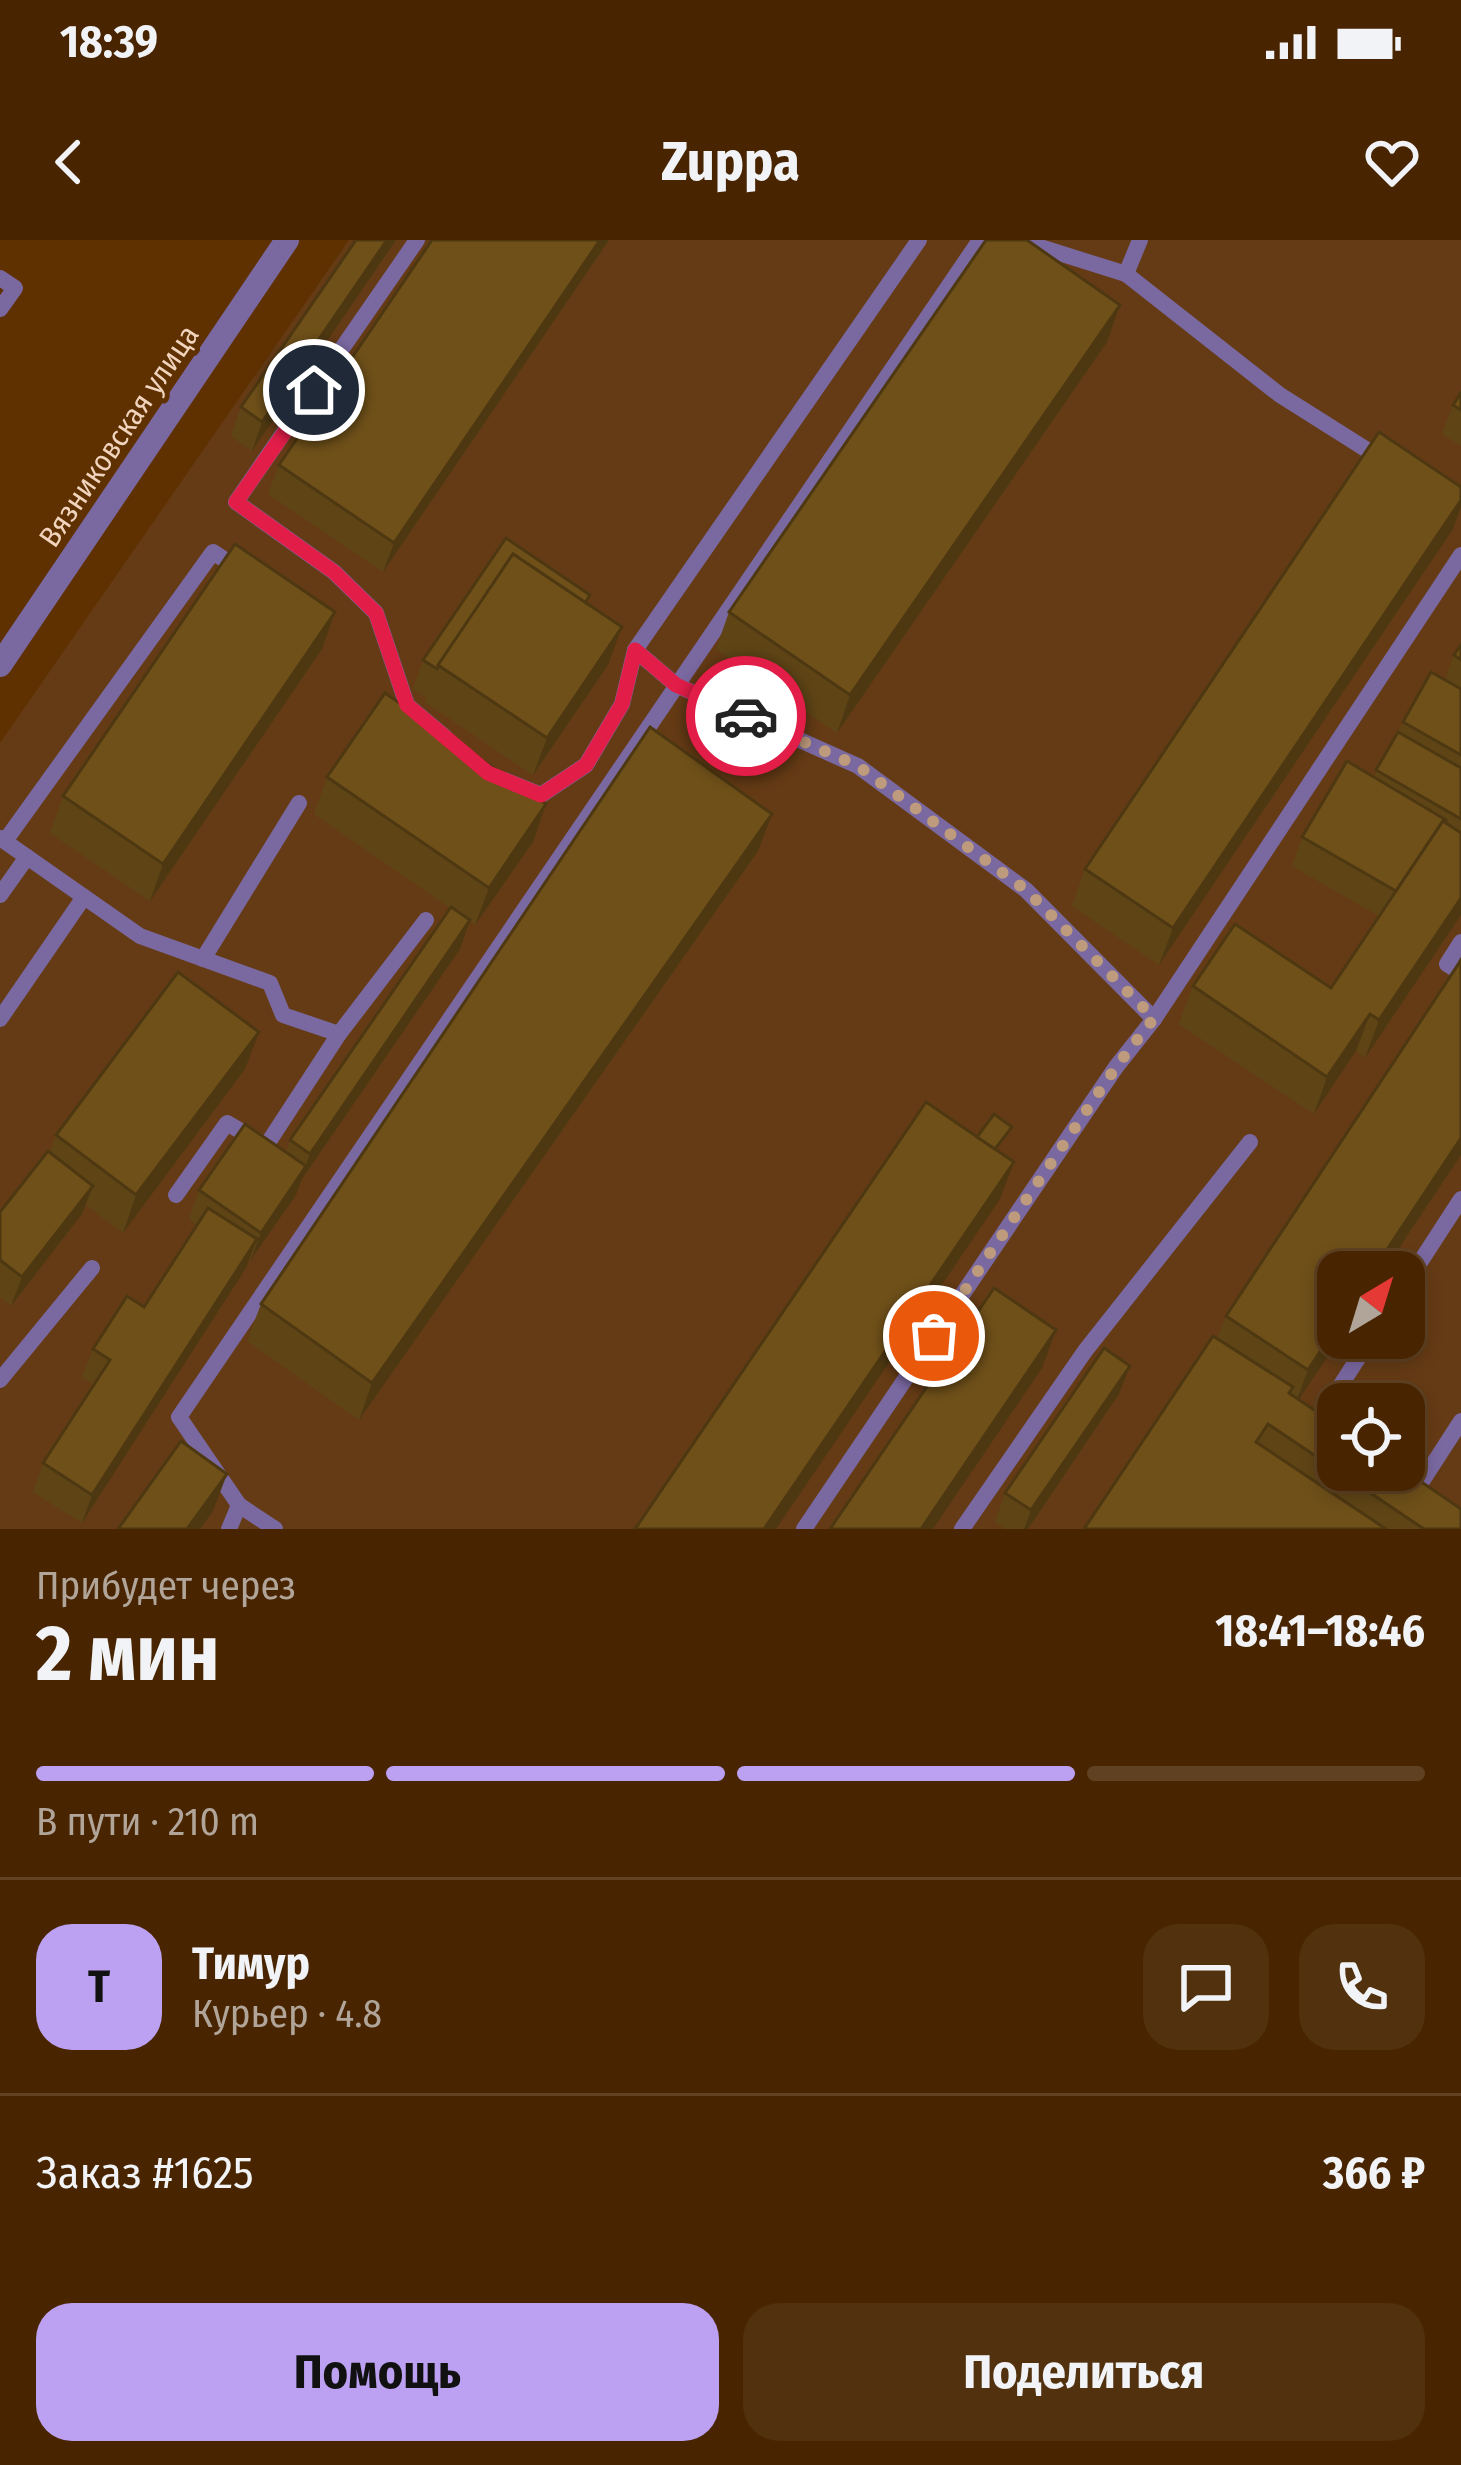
<!DOCTYPE html>
<html lang="ru">
<head>
<meta charset="utf-8">
<style>
  :root { --surface:#482500; --page:#52310f; --text:#f1f3f6; --muted:#b1a599; --line:#604222; --accent:#bca0f2 }
  body { margin:0; font-family:"Fira Sans Condensed",sans-serif; background:var(--page); color:var(--text); height:100vh; display:flex; flex-direction:column; font-size:45px; white-space:nowrap }
  * { box-sizing:border-box; margin:0 }
  p { font-size:39px; color:var(--muted) }
  .icon { flex:none; width:66px; height:66px; fill:none; stroke:currentColor; stroke-width:2; stroke-linecap:round; stroke-linejoin:round }
  .map { position:relative; height:1289px; overflow:hidden }
  .sheet { display:flex; flex-direction:column; background:var(--surface); flex:1 }
  .sheet>* { flex:none }
  .needle { width:78px; rotate:38deg }
  .controls { position:absolute; left:1317px; top:1011px; display:grid; gap:24px }
  .controls a { display:grid; place-items:center; width:108px; height:108px; border-radius:24px; background:var(--surface); box-shadow:0 6px 18px #0003,0 0 0 3px var(--line); font-size:60px }
  .pin { position:absolute; display:grid; place-items:center; width:102px; height:102px; color:#fff; margin:-51px; border:6px solid #fff; border-radius:50%; box-shadow:0 3px 12px #0007 }
  .courier { position:absolute; display:grid; place-items:center; width:120px; height:120px; margin:-60px; border:9px solid #e11d48; border-radius:50%; background:#fff; color:#222; box-shadow:0 3px 15px #0007 }
  .headline em { font-style:normal; font-weight:700 }
  .headline div { display:flex; flex-direction:column-reverse }
  .headline { display:flex; align-items:center; justify-content:space-between; height:204px; padding:0 36px }
  h1 { font-size:78px; font-weight:700; line-height:90px }
  .bar { display:grid; grid-template-columns:repeat(4,1fr); gap:18px 12px; align-content:center; height:144px; padding:0 36px }
  .bar i { height:15px; border-radius:9px; background:var(--line) }
  .bar .selected { background:var(--accent) }
  .bar p { grid-column:span 4 }
  .line { display:flex; align-items:center; gap:30px; padding:0 36px; border-top:3px solid var(--line) }
  .line div { flex:1 }
  .round { display:grid; place-items:center; flex:none; width:126px; height:126px; border-radius:36px; background:var(--page) }
  .primary-button { display:flex; gap:24px; margin-top:auto; padding:24px 36px }
  .primary-button a { flex:1; height:138px; border-radius:36px; background:var(--accent); color:#111; font-size:48px; font-weight:700; line-height:138px; text-align:center }
  .primary-button a+a { background:var(--page); color:var(--text) }
  .status { display:flex; justify-content:space-between; align-items:center; height:84px; padding:0 60px; background:var(--surface); direction:ltr }
  .status svg { height:33px; fill:currentColor }
  header { display:flex; justify-content:space-between; align-items:center; height:156px; padding:0 36px; background:var(--surface); font-size:54px; font-weight:700 }
  .map>svg:first-child { display:block }
  .built { fill:#653b15; fill-rule:evenodd }
  .lines { fill:none; stroke-linecap:round; stroke-linejoin:round }
  .lane { stroke:#7a68a1; stroke-width:16 }
  .street { stroke:#7a68a1; stroke-width:24 }
  .wall { fill:#5f4516 }
  .shaded-wall { fill:#4e3812 }
  .building { fill:#6f5019; stroke:#4e3812; stroke-width:3 }
  .done { stroke:#be9b7c; stroke-width:12; stroke-dasharray:0 21.6 }
  .route { stroke:#e11d48; stroke-width:15 }
  .labels { text-anchor:middle; dominant-baseline:central; stroke-width:10; stroke-linejoin:round; paint-order:stroke }
  .street-label { font-size:30px; fill:#f1d4be; stroke:#603100 }
</style>
</head>
<body>
<div class="status"><b>18:39</b><svg viewBox="0 0 49 12"><path d="M0 12V9h3v3zM5 12V6h3v6zM10 12V3h3v9zM15 12V0h3v12zM26 1h20v11H26zM47 4h2v5h-2z"/></svg></div>
<header><svg class="icon" aria-label="back" viewBox="0 0 24 24"><path d="M15 5l-7 7 7 7"/></svg>Zuppa<svg class="icon" aria-label="heart" viewBox="0 0 24 24"><path d="M12 20l-8-8c-3-5 5-10 8-4 3-6 11-1 8 4z"/></svg></header>
<div class="map">
<svg width="1461" height="1289" viewBox="0 0 1461 1289">
  <rect width="100%" height="100%" fill="#603100"/>
  <!-- built -->
  <path class="built" d="M 349,0 L 1461,0 L 1461,1289 L 0,1289 L 0,503 ZM 1338,1032 L 1404,1032 L 1404,1098 L 1338,1098 ZM 1338,1164 L 1404,1164 L 1404,1230 L 1338,1230 Z"/>
  <g class="lines">
    <!-- lane -->
    <g class="lane">
      <path d="M 417,0 L 236,262 L 334,332 L 376,373 L 407,465 L 445,497"/>
      <path d="M 1018,0 L 1126,34 L 1140,0"/>
      <path d="M 1126,34 L 1280,155 L 1383,220"/>
      <path d="M 0,38 L 15,48 L 0,69"/>
      <path d="M 635,410 L 676,445 L 858,526 L 1026,650 L 1154,779 L 1116,827 L 804,1289"/>
      <path d="M 504,540 L 541,555 L 586,525 L 622,464 L 635,410 L 919,0"/>
      <path d="M 0,598 L 140,696 L 270,743 L 283,775 L 339,794 L 426,680"/>
      <path d="M 5,601 L 213,312 L 240,330"/>
      <path d="M 0,655 L 27,617"/>
      <path d="M 1461,702 L 1447,724 L 1461,733"/>
      <path d="M 203,719 L 299,563"/>
      <path d="M 0,779 L 84,657"/>
      <path d="M 1154,779 L 1461,315"/>
      <path d="M 176,955 L 227,883 L 266,906 L 339,794"/>
      <path d="M 1404,1047 L 1461,959"/>
      <path d="M 0,1140 L 92,1028"/>
      <path d="M 1338,1192 L 1319,1179 L 1371,1098"/>
      <path d="M 1391,1230 L 1417,1249 L 1461,1181"/>
      <path d="M 239,1265 L 275,1289"/>
      <path d="M 229,1289 L 239,1265 L 179,1177 L 980,0"/>
      <path d="M 962,1289 L 1085,1111 L 1250,902"/>
    </g>
    <!-- street -->
    <path class="street" d="M 0,425 L 287,0"/>
  </g>
  <!-- wall -->
  <g class="wall">
    <path d="M 356,0 L 396,0 L 252,211 L 231,196 L 241,167 Z"/>
    <path d="M 609,0 L 383,332 L 268,254 L 279,225 Z"/>
    <path d="M 1120,65 L 1107,102 L 837,493 L 716,409 L 729,372 Z"/>
    <path d="M 1461,153 L 1461,206 L 1442,194 L 1453,165 Z"/>
    <path d="M 1461,247 L 1461,267 L 1453,289 L 1159,725 L 1072,666 L 1085,629 Z"/>
    <path d="M 335,372 L 322,409 L 150,661 L 50,593 L 63,556 Z"/>
    <path d="M 1461,405 L 1461,675 L 1365,818 L 1356,811 L 1314,874 L 1179,784 L 1193,746 L 1331,748 L 1379,676 L 1292,626 L 1302,597 L 1374,537 L 1403,482 L 1445,440 L 1454,415 Z"/>
    <path d="M 423,420 L 608,425 L 533,535 L 425,462 L 426,458 L 413,449 Z"/>
    <path d="M 327,537 L 546,564 L 533,602 L 475,685 L 470,681 L 460,709 L 302,939 L 296,955 L 249,1021 L 246,1028 L 82,1283 L 33,1252 L 43,1223 L 94,1145 L 82,1137 L 93,1109 L 144,1067 L 197,985 L 189,979 L 199,950 L 286,912 L 290,900 L 450,668 L 314,574 Z"/>
    <path d="M 758,611 L 359,1180 L 247,1101 L 261,1064 Z"/>
    <path d="M 245,829 L 123,993 L 86,965 L 82,974 L 11,1066 L 0,1057 L 0,972 L 50,912 L 56,895 Z"/>
    <path d="M 1461,915 L 1383,1032 L 1338,1032 L 1299,1159 L 1461,1289 L 1084,1289 L 1217,1099 L 1226,1076 Z"/>
    <path d="M 1119,1154 L 1028,1289 L 1005,1289 L 995,1282 L 1005,1253 Z"/>
  </g>
  <!-- shaded-wall -->
  <g class="shaded-wall">
    <path d="M 387,0 L 396,0 L 252,211 L 262,182 Z"/>
    <path d="M 600,0 L 609,0 L 383,332 L 394,303 Z"/>
    <path d="M 1120,65 L 1107,102 L 837,493 L 850,455 Z"/>
    <path d="M 1461,260 L 1461,267 L 1453,289 L 1159,725 L 1173,688 Z"/>
    <path d="M 335,372 L 322,409 L 150,661 L 163,624 Z"/>
    <path d="M 622,387 L 608,425 L 533,535 L 547,498 Z"/>
    <path d="M 546,564 L 533,602 L 475,685 L 489,648 Z"/>
    <path d="M 772,574 L 758,611 L 359,1180 L 372,1143 Z"/>
    <path d="M 1461,658 L 1461,675 L 1365,818 L 1379,780 Z"/>
    <path d="M 470,680 L 460,709 L 302,939 L 296,955 L 250,1021 L 261,993 L 304,930 L 310,914 Z"/>
    <path d="M 1370,774 L 1356,811 L 1314,874 L 1327,837 Z"/>
    <path d="M 259,792 L 245,829 L 123,993 L 136,955 Z"/>
    <path d="M 1461,898 L 1461,915 L 1383,1032 L 1372,1032 Z"/>
    <path d="M 1014,922 L 1000,959 L 776,1289 L 764,1289 Z"/>
    <path d="M 93,946 L 82,974 L 11,1066 L 22,1037 Z"/>
    <path d="M 257,999 L 246,1028 L 82,1283 L 92,1255 Z"/>
    <path d="M 1338,1084 L 1338,1098 L 1340,1098 L 1294,1167 L 1308,1130 Z"/>
    <path d="M 1056,1090 L 1042,1128 L 933,1289 L 921,1289 Z"/>
    <path d="M 1130,1126 L 1119,1154 L 1028,1289 L 1024,1289 L 1031,1270 Z"/>
    <path d="M 227,1234 L 213,1271 L 200,1289 L 187,1289 Z"/>
  </g>
  <!-- building -->
  <g class="building">
    <path d="M 356,0 L 387,0 L 262,182 L 241,167 Z"/>
    <path d="M 432,0 L 600,0 L 394,303 L 279,225 Z"/>
    <path d="M 986,0 L 1027,0 L 1120,65 L 850,455 L 729,372 Z"/>
    <path d="M 1461,153 L 1461,170 L 1453,165 Z"/>
    <path d="M 1379,192 L 1461,247 L 1461,260 L 1173,688 L 1085,629 Z"/>
    <path d="M 506,298 L 590,355 L 585,363 L 513,314 L 437,429 L 423,420 Z"/>
    <path d="M 235,304 L 335,372 L 163,624 L 63,556 Z"/>
    <path d="M 513,314 L 622,387 L 547,498 L 438,425 Z"/>
    <path d="M 1461,405 L 1461,420 L 1454,415 Z"/>
    <path d="M 1431,432 L 1461,449 L 1461,515 L 1403,482 Z"/>
    <path d="M 385,453 L 546,564 L 489,648 L 327,537 Z"/>
    <path d="M 650,487 L 772,574 L 372,1143 L 261,1064 Z"/>
    <path d="M 1398,492 L 1461,528 L 1461,579 L 1376,530 Z"/>
    <path d="M 1347,521 L 1446,580 L 1445,582 L 1443,581 L 1396,651 L 1302,597 Z"/>
    <path d="M 1443,581 L 1461,593 L 1461,658 L 1379,780 L 1370,774 L 1327,837 L 1193,746 L 1235,684 L 1331,748 Z"/>
    <path d="M 451,667 L 470,680 L 310,914 L 290,900 Z"/>
    <path d="M 1461,720 L 1461,898 L 1372,1032 L 1338,1032 L 1338,1084 L 1308,1130 L 1226,1076 Z"/>
    <path d="M 178,732 L 259,792 L 136,955 L 56,895 Z"/>
    <path d="M 926,862 L 1014,922 L 764,1289 L 635,1289 Z"/>
    <path d="M 994,874 L 1012,887 L 995,909 L 977,897 Z"/>
    <path d="M 245,884 L 306,926 L 261,993 L 199,950 Z"/>
    <path d="M 48,911 L 93,946 L 22,1037 L 0,1020 L 0,972 Z"/>
    <path d="M 208,968 L 257,999 L 92,1255 L 43,1223 L 110,1120 L 93,1109 L 127,1056 L 144,1067 Z"/>
    <path d="M 994,1048 L 1056,1090 L 921,1289 L 830,1289 Z"/>
    <path d="M 1213,1096 L 1293,1147 L 1289,1153 L 1338,1186 L 1338,1230 L 1404,1230 L 1461,1269 L 1461,1289 L 1424,1289 L 1268,1184 L 1256,1202 L 1386,1289 L 1084,1289 Z"/>
    <path d="M 1104,1108 L 1130,1126 L 1031,1270 L 1005,1253 Z"/>
    <path d="M 181,1201 L 227,1234 L 187,1289 L 118,1289 Z"/>
  </g>
  <g class="lines">
    <!-- done -->
    <path class="done" d="M 746,476 L 858,526 L 1026,650 L 1154,778 L 1116,827 L 934,1096"/>
    <!-- route -->
    <path class="route" d="M 314,150 L 236,262 L 334,332 L 376,373 L 407,465 L 488,533 L 541,555 L 586,525 L 622,464 L 635,410 L 676,445 L 746,476"/>
  </g>
  <g class="labels">
    <!-- street labels -->
    <g class="street-label">
      <text transform="translate(119 196) rotate(-56)">Вязниковская улица</text>
    </g>
  </g>
</svg>
<div class="controls">
<a><svg class="needle" viewBox="-14 -14 28 28"><path d="M0-13l5 13h-10z" fill="#e53935"/><path d="M0 13l5-13h-10z" fill="#b1a599"/></svg></a>
<a><svg class="icon" aria-label="locate" viewBox="0 0 24 24"><circle cx="12" cy="12" r="6"/><path d="M12 2v4M12 18v4M2 12h4M18 12h4"/></svg></a>
</div>
<div class="pin" style="left:934px;top:1096px;background:#ea580c"><svg class="icon" aria-label="bag" viewBox="0 0 24 24"><path d="M5 8h14l-1 12H6zM9 8a3 3 0 0 1 6 0"/></svg></div>
<div class="pin" style="left:314px;top:150px;background:#1f2937"><svg class="icon" aria-label="home" viewBox="0 0 24 24"><path d="M3 11l9-7 9 7M6 9v11h12V9"/></svg></div>
<div class="courier" style="left:746px;top:476px"><svg class="icon" aria-label="car" viewBox="0 0 24 24"><path d="M5 17H2v-5l4-1 3-4h7l3 4 3 1v5h-3M9 17h6M6 11h13"/><circle cx="7" cy="17" r="2"/><circle cx="17" cy="17" r="2"/></svg></div>
</div>
<section class="sheet">
<div class="headline"><div><h1>2 мин</h1><p>Прибудет через</p></div><em>18:41–18:46</em></div>
<div class="bar"><i class="selected"></i><i class="selected"></i><i class="selected"></i><i></i><p>В пути · 210 m</p></div>
<div class="line" style="height:216px"><b class="round" style="background:var(--accent);color:#111">Т</b><div><b>Тимур</b><p>Курьер · 4.8</p></div><a class="round"><svg class="icon" aria-label="chat" viewBox="0 0 24 24"><path d="M4 5h16v11H9l-5 4z"/></svg></a><a class="round"><svg class="icon" aria-label="phone" viewBox="0 0 24 24"><path d="M5 4h4l2 5-3 2q2 4 5 5l2-3 5 2v4C11 20 4 13 5 4z"/></svg></a></div>
<div class="line" style="height:156px"><div>Заказ #1625</div><b>366 ₽</b></div>
<div class="primary-button"><a>Помощь</a><a>Поделиться</a></div>
</section>
</body>
</html>
